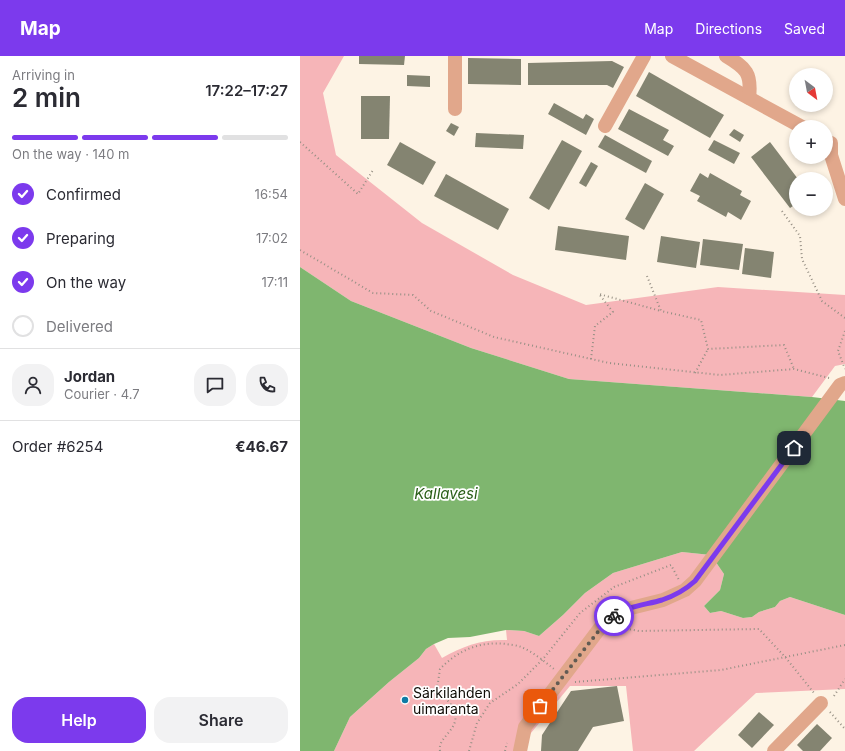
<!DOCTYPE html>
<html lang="en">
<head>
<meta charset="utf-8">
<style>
  :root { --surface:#fff; --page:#f2f2f3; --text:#2b2b33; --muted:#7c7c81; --line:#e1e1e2; --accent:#7c3aed }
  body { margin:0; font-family:Inter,sans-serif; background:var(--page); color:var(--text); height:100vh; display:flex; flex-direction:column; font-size:15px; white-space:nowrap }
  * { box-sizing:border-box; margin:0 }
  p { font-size:13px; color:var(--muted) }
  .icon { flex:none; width:22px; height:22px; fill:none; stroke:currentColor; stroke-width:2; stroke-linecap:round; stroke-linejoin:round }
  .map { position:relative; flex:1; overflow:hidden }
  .drawer { display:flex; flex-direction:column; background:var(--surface); width:300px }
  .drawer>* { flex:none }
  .needle { width:26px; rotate:148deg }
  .fabs { position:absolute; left:489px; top:12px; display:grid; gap:8px }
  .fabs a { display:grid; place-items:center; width:44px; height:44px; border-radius:50%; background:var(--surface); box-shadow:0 2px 6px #0003; font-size:20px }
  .pin { position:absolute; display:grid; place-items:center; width:34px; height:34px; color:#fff; margin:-17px; border-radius:8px; box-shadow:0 2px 6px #0006 }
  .courier { position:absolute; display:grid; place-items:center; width:40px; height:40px; margin:-20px; border:3px solid #7c3aed; border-radius:50%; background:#fff; color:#222; box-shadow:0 1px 5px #0007 }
  .overview em { font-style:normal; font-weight:600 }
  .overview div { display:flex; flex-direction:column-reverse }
  .overview { display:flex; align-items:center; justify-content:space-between; height:68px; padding:0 12px }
  h1 { font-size:26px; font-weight:600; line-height:30px }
  .bar { display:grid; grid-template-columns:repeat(4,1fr); gap:6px 4px; align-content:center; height:48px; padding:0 12px }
  .bar i { height:5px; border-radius:3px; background:var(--line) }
  .bar .active { background:var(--accent) }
  .bar p { grid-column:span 4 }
  .line { display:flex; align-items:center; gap:10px; padding:0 12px; border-top:1px solid var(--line) }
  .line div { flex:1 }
  .round { display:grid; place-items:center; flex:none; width:42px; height:42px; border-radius:16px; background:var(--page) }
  ol { padding:0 12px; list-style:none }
  li { display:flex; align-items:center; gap:12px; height:44px }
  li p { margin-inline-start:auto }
  li .icon { padding:4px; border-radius:50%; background:var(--accent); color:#fff; stroke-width:4 }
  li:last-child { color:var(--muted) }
  li i { width:22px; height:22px; border:2px solid var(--line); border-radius:50% }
  .primary-button { display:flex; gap:8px; margin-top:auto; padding:8px 12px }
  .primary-button a { flex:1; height:46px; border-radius:16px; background:var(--accent); color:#fff; font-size:16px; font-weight:600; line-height:46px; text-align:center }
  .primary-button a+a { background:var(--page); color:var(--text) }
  header { display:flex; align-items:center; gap:24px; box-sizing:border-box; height:56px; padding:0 20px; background:var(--accent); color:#fff }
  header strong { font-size:19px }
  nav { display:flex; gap:22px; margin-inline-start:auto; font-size:14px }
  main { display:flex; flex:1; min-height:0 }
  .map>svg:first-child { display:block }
  .green { fill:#f6b5b8 }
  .water { fill:#7fb66f }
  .building { fill:#848471 }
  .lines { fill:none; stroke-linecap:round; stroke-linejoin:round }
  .path { stroke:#968f84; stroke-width:2; stroke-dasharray:1 3; stroke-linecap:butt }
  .minor { stroke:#e1a78b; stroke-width:14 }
  .done { stroke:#625c53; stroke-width:4; stroke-dasharray:0 7.2 }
  .route { stroke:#7c3aed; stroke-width:5 }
  .poi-dot { fill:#0e7ba5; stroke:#fff; stroke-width:1.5 }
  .labels { text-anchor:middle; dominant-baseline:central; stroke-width:3.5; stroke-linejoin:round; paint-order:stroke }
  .poi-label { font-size:14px; fill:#0f0b05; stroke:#fff; text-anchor:start }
  .water-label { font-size:15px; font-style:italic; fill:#2a5f18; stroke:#fff }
</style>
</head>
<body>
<header>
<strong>Map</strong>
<nav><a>Map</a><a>Directions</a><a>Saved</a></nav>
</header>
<main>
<section class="drawer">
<div class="overview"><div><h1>2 min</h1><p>Arriving in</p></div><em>17:22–17:27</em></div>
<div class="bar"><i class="active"></i><i class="active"></i><i class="active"></i><i></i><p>On the way · 140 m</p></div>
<ol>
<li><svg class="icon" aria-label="check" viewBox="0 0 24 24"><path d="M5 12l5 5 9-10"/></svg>Confirmed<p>16:54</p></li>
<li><svg class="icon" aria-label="check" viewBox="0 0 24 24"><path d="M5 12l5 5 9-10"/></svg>Preparing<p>17:02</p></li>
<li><svg class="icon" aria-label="check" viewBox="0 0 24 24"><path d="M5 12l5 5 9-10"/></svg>On the way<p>17:11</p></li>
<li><i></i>Delivered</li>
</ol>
<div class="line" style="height:72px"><a class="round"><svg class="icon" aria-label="person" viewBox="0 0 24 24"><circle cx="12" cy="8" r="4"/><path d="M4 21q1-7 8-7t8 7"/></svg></a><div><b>Jordan</b><p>Courier · 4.7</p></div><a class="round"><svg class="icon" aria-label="chat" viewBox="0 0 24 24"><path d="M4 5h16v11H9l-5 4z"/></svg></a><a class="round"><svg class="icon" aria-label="phone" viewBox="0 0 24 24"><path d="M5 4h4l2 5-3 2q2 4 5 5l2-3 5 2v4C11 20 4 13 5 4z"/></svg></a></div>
<div class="line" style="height:52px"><div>Order #6254</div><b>€46.67</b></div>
<div class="primary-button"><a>Help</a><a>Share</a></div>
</section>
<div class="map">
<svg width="545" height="695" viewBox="0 0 545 695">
  <rect width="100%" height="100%" fill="#fdf3e4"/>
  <!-- green -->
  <g class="green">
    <path d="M 0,0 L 44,0 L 23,37 L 36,99 L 122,167 L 213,219 L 286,249 L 418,231 L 545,239 L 545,308 L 535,310 L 512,341 L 269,323 L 171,292 L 51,245 L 0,211 Z"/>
    <path d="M 382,496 L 411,499 L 424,518 L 420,534 L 404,550 L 410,557 L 421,555 L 443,562 L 452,561 L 459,556 L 475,551 L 480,545 L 490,541 L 545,559 L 545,633 L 456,637 L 394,695 L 333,695 L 326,630 L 270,630 L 216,695 L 34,695 L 50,661 L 89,626 L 119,602 L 126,593 L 134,588 L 142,602 C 163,590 182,583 207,584 L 206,574 L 224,575 L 239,580 L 263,559 L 285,537 L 313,517 Z"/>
  </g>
  <!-- water -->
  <path class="water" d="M 0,211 L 51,245 L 171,292 L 269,323 L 512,341 L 545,345 L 545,559 L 490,541 L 480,545 L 475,551 L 459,556 L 452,561 L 443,562 L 421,555 L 410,557 L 404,550 L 420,534 L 424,518 L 411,499 L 382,496 L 313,517 L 285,537 L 263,559 L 239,580 L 224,575 L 206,574 L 170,581 L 148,582 L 134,588 L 126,593 L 119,602 L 89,626 L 50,661 L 34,695 L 0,695 Z"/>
  <!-- building -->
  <g class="building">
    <path d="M 59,0 L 105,0 L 104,9 L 59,8 Z"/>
    <path d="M 168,2 L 221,3 L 221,29 L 168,28 Z"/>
    <path d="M 312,5 L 324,11 L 313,32 L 307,29 L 228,29 L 228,7 Z"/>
    <path d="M 349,16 L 424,59 L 410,82 L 336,40 Z"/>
    <path d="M 107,19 L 130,20 L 130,31 L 107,30 Z"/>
    <path d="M 61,40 L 90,40 L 89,83 L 61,83 Z"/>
    <path d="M 254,47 L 283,63 L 286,58 L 294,63 L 286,79 L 248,58 Z"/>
    <path d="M 329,53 L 369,74 L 363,84 L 374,90 L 368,100 L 318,73 Z"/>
    <path d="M 151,67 L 159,71 L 154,80 L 146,75 Z"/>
    <path d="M 434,73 L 444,79 L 440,86 L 429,79 Z"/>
    <path d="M 176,77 L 224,79 L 223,93 L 175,91 Z"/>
    <path d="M 305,79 L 352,105 L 346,117 L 298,91 Z"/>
    <path d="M 262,84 L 282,95 L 249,154 L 229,142 Z"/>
    <path d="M 414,84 L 440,97 L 434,108 L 408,94 Z"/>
    <path d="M 100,86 L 136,106 L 123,129 L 87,109 Z"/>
    <path d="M 470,86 L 498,123 L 496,123 L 496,148 L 490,152 L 451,101 Z"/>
    <path d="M 291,106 L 298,110 L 286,131 L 279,127 Z"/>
    <path d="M 400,117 L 408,122 L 410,117 L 442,135 L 440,139 L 451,145 L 441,164 L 428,156 L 426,161 L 397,145 L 400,140 L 390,135 Z"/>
    <path d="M 146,118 L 209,153 L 198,174 L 134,140 Z"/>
    <path d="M 345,127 L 364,138 L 344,174 L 325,163 Z"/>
    <path d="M 258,170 L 329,180 L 326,204 L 255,194 Z"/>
    <path d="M 361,180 L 400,186 L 396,212 L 357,206 Z"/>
    <path d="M 403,183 L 443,188 L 439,214 L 400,209 Z"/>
    <path d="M 445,192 L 474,196 L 471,222 L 442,218 Z"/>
    <path d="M 317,630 L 324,665 L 293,671 L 278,695 L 241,695 L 242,679 L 271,635 Z"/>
    <path d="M 459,656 L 474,669 L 452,692 L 438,679 Z"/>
    <path d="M 517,668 L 532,682 L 520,695 L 503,695 L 497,689 Z"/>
  </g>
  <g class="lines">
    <!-- path -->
    <g class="path">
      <path d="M 0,86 L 58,138 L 73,114"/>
      <path d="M 482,155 L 500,180 L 502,203 L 522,245 L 545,262"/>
      <path d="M 0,194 L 73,237 L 113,239 L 131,255 L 194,281 L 309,307 L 420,319 L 494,313 L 529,322"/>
      <path d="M 347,220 L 361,255 L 401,264 L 408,293 L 484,289 L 494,313"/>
      <path d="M 545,275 L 538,295 L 545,313"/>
      <path d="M 291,303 L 295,270 L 313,256 L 299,238 L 361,255"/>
      <path d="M 395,317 L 408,293"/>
      <path d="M 322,572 L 339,575 L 459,573 L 486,602 L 514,637"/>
      <path d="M 275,626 L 421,614 L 545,589"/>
      <path d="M 534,640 L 545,623"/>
      <path d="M 530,656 L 545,673"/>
      <path d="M 140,695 C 137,679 165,673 152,650 C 148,644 142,639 137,633 L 140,613 C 158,594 180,585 206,588 C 211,589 217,589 221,591 C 233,596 244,605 254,613"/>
      <path d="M 169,695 L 177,667 L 190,647 L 218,628 L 243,603 L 280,557 L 314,531 L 371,509 L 379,524"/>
      <path d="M 205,695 L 207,687"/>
    </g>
    <!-- minor -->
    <g class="minor">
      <path d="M 155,0 L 155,53"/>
      <path d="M 372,0 L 502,71"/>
      <path d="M 426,0 C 446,12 452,17 449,42"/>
      <path d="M 305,70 L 344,0"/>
      <path d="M 531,87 L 531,99 L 545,143"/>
      <path d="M 220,695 L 225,671 L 303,568 L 323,554 L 363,544 L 385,534 L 395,525 L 540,329 L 545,327"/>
      <path d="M 474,695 L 521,647"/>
    </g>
  </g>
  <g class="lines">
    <!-- done -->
    <path class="done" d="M 240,650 L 304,568 L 314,560"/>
    <!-- route -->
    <path class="route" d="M 314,560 C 328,550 345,549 362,544 C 374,540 385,534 395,525 L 494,392"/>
  </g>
  <!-- markers -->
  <circle class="poi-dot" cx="105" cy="644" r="4"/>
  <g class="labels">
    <!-- poi labels -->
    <g class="poi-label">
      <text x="113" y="636">Särkilahden<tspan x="113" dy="16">uimaranta</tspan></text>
    </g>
    <!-- water labels -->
    <g class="water-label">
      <text x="146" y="437">Kallavesi</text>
    </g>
  </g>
</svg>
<div class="fabs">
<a><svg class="needle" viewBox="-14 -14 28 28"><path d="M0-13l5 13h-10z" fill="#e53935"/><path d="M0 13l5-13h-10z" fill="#7c7c81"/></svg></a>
<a>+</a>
<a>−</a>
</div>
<div class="pin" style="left:240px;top:650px;background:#ea580c"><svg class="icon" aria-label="bag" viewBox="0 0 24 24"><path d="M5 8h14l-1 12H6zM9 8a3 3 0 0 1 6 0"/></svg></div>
<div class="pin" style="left:494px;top:392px;background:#1f2937"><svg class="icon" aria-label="home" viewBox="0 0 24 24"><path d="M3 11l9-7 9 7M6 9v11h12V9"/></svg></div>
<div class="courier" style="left:314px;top:560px"><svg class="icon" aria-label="bike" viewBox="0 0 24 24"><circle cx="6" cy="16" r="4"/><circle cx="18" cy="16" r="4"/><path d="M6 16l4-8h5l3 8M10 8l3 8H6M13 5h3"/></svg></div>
</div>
</main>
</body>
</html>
